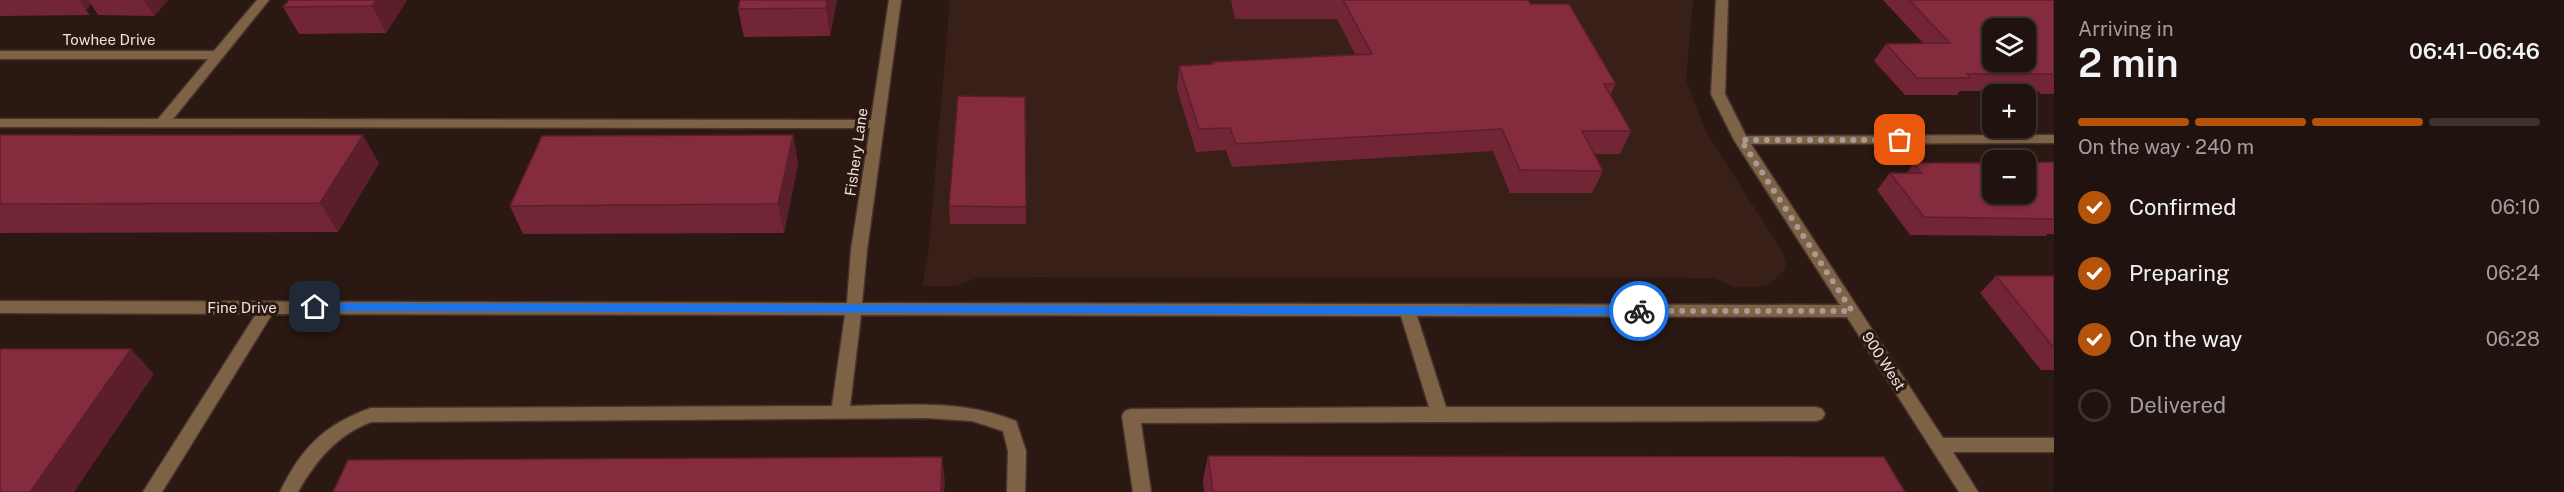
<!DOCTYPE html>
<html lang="en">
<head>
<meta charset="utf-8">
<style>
  :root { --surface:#20120e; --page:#2d201c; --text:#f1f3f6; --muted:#a29e9e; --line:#3d322e; --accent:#b45309 }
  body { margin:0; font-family:"Public Sans",sans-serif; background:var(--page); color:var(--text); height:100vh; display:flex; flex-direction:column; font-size:22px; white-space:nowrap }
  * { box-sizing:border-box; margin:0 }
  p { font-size:20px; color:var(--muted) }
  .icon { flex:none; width:33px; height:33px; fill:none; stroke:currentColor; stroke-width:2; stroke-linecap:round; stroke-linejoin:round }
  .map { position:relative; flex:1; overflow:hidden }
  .details { display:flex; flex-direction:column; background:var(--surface); width:510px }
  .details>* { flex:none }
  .controls { position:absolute; left:1982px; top:18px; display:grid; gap:12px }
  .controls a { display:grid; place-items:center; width:54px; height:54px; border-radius:12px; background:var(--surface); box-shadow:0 2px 4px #0004,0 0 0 2px var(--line); font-size:30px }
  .pin { position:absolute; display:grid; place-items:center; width:51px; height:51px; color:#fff; margin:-26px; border-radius:12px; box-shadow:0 3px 9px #0006 }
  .courier { position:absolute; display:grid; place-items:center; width:60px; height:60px; margin:-30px; border:4px solid #1a73e8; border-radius:50%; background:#fff; color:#222; box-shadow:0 2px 8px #0007 }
  .summary em { font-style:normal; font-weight:600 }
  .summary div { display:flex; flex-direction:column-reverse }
  .summary { display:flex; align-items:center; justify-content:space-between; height:102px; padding:0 24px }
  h1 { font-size:39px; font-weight:600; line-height:45px }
  .bar { display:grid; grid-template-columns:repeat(4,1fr); gap:9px 6px; align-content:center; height:72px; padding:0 24px }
  .bar i { height:8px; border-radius:4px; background:var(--line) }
  .bar .active { background:var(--accent) }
  .bar p { grid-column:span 4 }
  ol { padding:0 24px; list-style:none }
  li { display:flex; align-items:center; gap:18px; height:66px }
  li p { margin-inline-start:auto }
  li .icon { padding:6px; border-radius:50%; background:var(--accent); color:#fff; stroke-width:4 }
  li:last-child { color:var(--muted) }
  li i { width:33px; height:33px; border:3px solid var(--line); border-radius:50% }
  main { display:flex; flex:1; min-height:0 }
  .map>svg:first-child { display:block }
  .built { fill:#381f17 }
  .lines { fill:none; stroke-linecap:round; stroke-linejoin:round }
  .minor-casing { stroke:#46342e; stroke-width:3 }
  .minor { fill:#7e6246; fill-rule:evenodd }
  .wall { fill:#722535 }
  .shaded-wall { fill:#5c1e2b }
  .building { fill:#842b3e; stroke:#5c1e2b; stroke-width:1.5; fill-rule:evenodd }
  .route { fill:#1a73e8 }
  .done { stroke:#a99a95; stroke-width:6; stroke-dasharray:0 10.8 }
  .labels { text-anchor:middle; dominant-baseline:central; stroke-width:6; stroke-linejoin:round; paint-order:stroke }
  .street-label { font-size:15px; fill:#ede0db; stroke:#2b1812 }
</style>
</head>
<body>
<main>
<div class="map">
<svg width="2054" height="492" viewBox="0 0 2054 492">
  <rect width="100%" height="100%" fill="#2b1812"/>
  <!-- built -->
  <path class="built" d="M 950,0 L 1693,0 L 1686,79 L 1705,130 L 1782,251 L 1787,268 L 1771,283 L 1756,287 L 1734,287 L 1714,278 L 979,277 L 956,286 L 922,286 L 928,256 Z"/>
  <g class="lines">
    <!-- minor casing -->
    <g class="minor-casing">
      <path id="minor" d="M 257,0 L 269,0 L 173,119 L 871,120 L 889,0 L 901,0 L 867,250 L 862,303 L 1840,305 L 1734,140 L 1711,94 L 1716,0 L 1728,0 L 1725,94 L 1746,136 L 2054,135 L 2054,143 L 1751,144 L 1943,438 L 2054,438 L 2054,452 L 1953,452 L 1978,492 L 1959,492 L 1847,317 L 1417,316 L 1446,407 L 1816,407 L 1822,409 L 1825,414 L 1822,419 L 1816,421 L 1141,423 L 1151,492 L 1133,492 L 1122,416 L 1125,411 L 1131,409 L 1429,407 L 1401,316 L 861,315 L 850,406 C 907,405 962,399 1016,421 L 1026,451 L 1025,492 L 1007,492 L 1008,451 L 1003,431 L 972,421 L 927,418 L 371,422 C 337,435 316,460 298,492 L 280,492 C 301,448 325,424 371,408 L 832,406 L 845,315 L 272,314 L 162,492 L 143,492 L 256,314 L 0,313 L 0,301 L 847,303 L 851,250 L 870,128 L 0,127 L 0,119 L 158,119 L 208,59 L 0,59 L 0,51 L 214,51 Z"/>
    </g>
    <!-- minor -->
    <use href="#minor" class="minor"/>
  </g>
  <!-- wall -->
  <g class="wall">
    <path d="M 0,0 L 168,0 L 154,16 L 98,15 L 91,4 L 86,10 L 90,15 L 0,16 Z"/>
    <path d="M 289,0 L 407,0 L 386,33 L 299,34 L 283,7 Z"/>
    <path d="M 740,0 L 837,0 L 830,36 L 744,37 L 738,9 Z"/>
    <path d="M 1231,0 L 1528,0 L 1531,4 L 1616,84 L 1610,95 L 1631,131 L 1620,154 L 1594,154 L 1603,171 L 1592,193 L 1510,193 L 1493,151 L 1232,167 L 1226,150 L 1196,152 L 1177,89 L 1179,66 L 1212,64 L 1212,62 L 1355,54 L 1337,19 L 1235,19 Z"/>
    <path d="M 1883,0 L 2054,0 L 2054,94 L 2041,94 L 2038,91 L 1960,91 L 1957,95 L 1905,95 L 1874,61 L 1886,44 L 1923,43 Z"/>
    <path d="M 1025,97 L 1026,224 L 950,224 L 949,206 Z"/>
    <path d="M 0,135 L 379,163 L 338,232 L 0,233 Z"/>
    <path d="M 793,135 L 798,164 L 784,233 L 523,234 L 510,206 Z"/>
    <path d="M 2054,162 L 2054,234 L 2047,234 L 2046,236 L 1910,235 L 1877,190 L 1890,173 L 1907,173 L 1914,163 Z"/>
    <path d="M 1996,276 L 2054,276 L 2054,370 L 2041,370 L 1980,293 Z"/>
    <path d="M 1208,456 L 1905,492 L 1204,492 L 1203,480 Z"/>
  </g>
  <!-- shaded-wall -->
  <g class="shaded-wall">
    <path d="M 79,0 L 88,0 L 91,4 L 86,10 Z"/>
    <path d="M 144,0 L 168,0 L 154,16 Z"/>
    <path d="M 376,0 L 407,0 L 386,33 L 372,6 Z"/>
    <path d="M 827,0 L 837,0 L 830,36 L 826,8 Z"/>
    <path d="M 363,135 L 379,163 L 338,232 L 320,203 Z"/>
    <path d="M 793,135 L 798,164 L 784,233 L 778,204 Z"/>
    <path d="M 131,349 L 154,374 L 74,492 L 30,492 Z"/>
    <path d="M 942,457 L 945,482 L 944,492 L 941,492 Z"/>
  </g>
  <!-- building -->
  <g class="building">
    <path d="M 289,0 L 376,0 L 372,6 L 283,7 Z"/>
    <path d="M 740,0 L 827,0 L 826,8 L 738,9 Z"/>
    <path d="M 1343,0 L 1528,0 L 1531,4 L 1569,4 L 1616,84 L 1604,84 L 1631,131 L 1582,131 L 1603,171 L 1520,170 L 1502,129 L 1236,144 L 1230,128 L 1199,129 L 1179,66 L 1213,64 L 1212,62 L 1372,54 Z"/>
    <path d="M 1909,0 L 2054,0 L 2054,76 L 2052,74 L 1967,74 L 1970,78 L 1917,78 L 1886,44 L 1950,43 ZM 1992,28 L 2025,28 L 2025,62 L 1992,62 Z"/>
    <path d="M 958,96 L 1025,97 L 1026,207 L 949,206 Z"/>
    <path d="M 0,135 L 363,135 L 320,203 L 0,204 Z"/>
    <path d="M 793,135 L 778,204 L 510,206 L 542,136 Z"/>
    <path d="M 2054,162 L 2054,219 L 1924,217 L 1890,173 L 1921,173 L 1914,163 L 1992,163 L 1992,194 L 2025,194 L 2025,163 Z"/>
    <path d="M 1996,276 L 2054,276 L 2054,348 Z"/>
    <path d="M 0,349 L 131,349 L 30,492 L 0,492 Z"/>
    <path d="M 1208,456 L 1884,457 L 1905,492 L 1213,492 Z"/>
    <path d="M 942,457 L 941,492 L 333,492 L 348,460 Z"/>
  </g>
  <!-- route -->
  <path class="route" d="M 315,303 L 1639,307 L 1645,311 L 1639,315 L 315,311 L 309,307 Z"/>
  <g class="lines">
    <!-- done -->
    <path class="done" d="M 1639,311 L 1852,311 L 1741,140 L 1900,140"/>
  </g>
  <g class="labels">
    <!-- street labels -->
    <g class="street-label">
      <text x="109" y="39">Towhee Drive</text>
      <text transform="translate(856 152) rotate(-82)">Fishery Lane</text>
      <text x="242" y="307">Fine Drive</text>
      <text transform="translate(1884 361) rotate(57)">900 West</text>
    </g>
  </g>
</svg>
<div class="controls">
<a><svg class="icon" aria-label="layers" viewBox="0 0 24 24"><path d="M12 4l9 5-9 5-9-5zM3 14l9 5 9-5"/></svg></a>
<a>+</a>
<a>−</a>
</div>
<div class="pin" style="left:1900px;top:140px;background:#ea580c"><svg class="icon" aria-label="bag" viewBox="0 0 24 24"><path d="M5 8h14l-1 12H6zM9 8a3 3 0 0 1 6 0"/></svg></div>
<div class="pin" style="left:315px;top:307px;background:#1f2937"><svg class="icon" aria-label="home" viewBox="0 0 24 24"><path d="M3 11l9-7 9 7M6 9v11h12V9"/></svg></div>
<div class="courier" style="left:1639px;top:311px"><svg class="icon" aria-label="bike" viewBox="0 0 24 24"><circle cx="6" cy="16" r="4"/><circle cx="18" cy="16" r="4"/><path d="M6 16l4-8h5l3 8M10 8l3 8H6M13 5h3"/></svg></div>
</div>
<section class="details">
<div class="summary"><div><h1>2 min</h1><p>Arriving in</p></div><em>06:41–06:46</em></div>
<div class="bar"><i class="active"></i><i class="active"></i><i class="active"></i><i></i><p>On the way · 240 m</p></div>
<ol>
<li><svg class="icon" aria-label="check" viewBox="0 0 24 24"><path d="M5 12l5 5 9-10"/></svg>Confirmed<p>06:10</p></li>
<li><svg class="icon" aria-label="check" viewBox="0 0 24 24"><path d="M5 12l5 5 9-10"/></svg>Preparing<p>06:24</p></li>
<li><svg class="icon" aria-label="check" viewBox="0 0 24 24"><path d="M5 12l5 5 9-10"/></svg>On the way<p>06:28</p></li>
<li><i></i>Delivered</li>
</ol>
</section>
</main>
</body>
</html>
